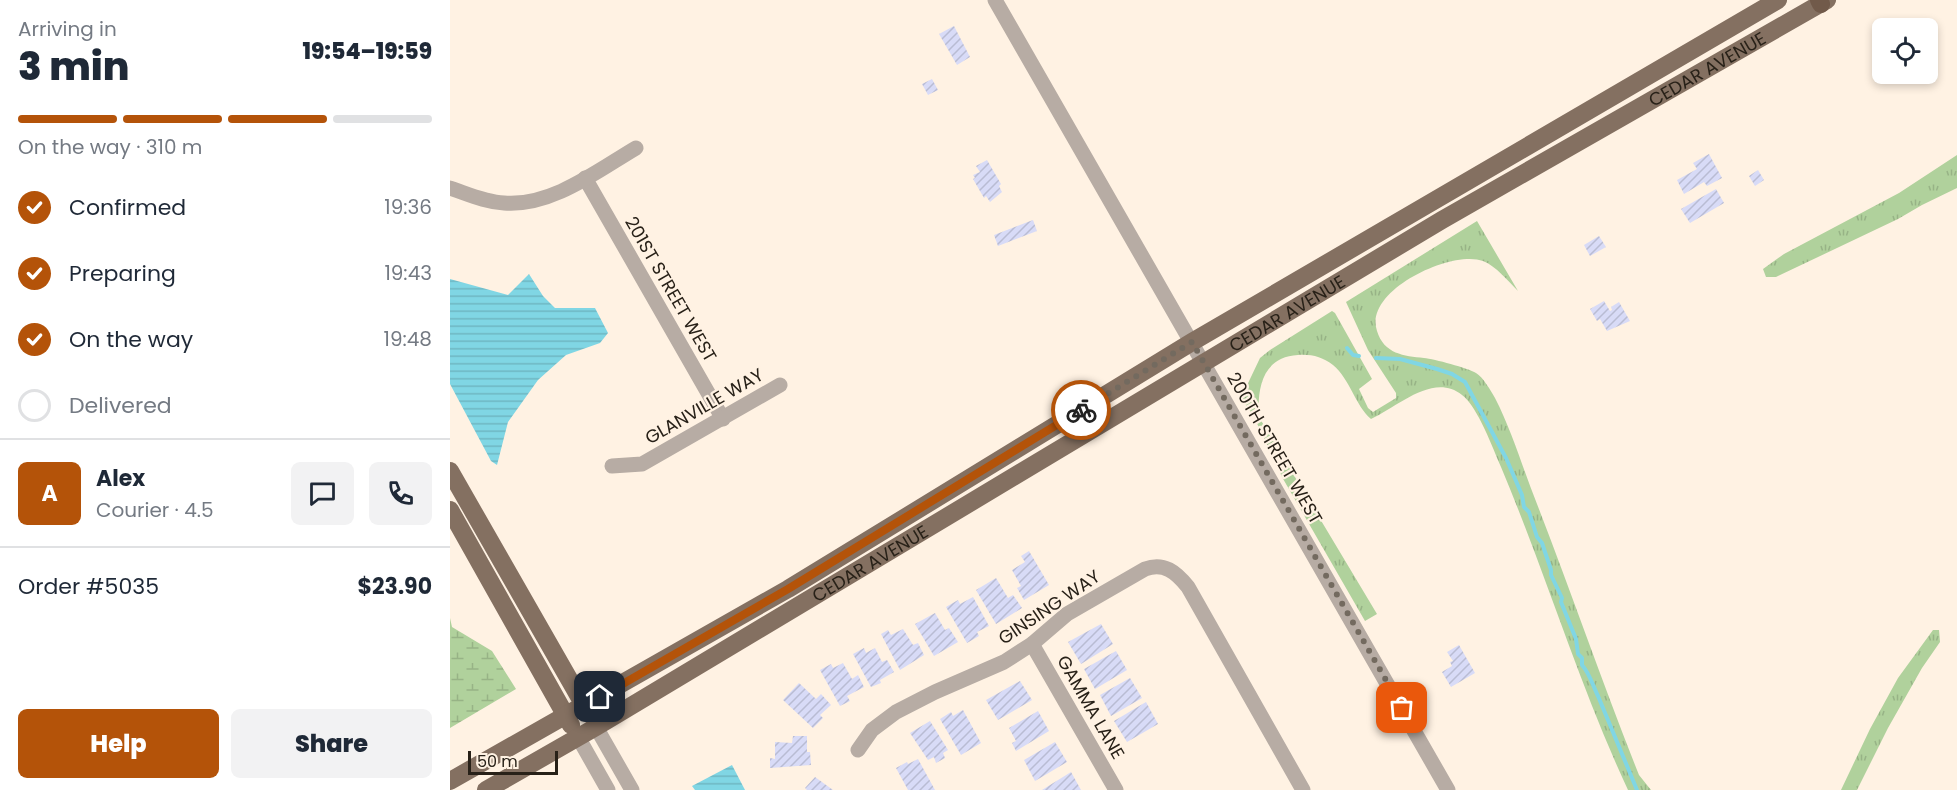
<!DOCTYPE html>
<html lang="en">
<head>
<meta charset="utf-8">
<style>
  :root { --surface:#fff; --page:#f2f2f3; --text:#1f2937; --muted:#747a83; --line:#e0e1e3; --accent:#b45309 }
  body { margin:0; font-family:Poppins,sans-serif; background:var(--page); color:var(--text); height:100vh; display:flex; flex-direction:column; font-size:22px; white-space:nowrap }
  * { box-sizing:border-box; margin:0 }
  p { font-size:20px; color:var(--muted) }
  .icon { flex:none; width:33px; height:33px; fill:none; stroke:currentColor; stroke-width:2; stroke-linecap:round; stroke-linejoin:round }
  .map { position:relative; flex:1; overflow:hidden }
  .panel { display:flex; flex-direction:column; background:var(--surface); width:450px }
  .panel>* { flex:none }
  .fabs { position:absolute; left:1422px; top:18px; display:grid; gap:12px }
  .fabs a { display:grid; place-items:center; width:66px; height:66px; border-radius:9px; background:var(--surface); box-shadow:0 3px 9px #0003; font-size:30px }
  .scale { position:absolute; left:18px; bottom:15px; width:90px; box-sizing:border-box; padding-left:6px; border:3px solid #282118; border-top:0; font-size:16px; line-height:21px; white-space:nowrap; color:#282118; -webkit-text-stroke:4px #fff2e3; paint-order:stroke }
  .pin { position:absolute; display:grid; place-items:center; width:51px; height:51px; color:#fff; margin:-26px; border-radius:12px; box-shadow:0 3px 9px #0006 }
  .courier { position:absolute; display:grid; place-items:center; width:60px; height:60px; margin:-30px; border:4px solid #b45309; border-radius:50%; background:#fff; color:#222; box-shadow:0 2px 8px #0007 }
  .head em { font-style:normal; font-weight:800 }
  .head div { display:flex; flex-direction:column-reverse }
  .head { display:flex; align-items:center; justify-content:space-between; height:102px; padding:0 18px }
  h1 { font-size:39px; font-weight:800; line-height:45px }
  .bar { display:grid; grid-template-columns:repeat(4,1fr); gap:9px 6px; align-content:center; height:72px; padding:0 18px }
  .bar i { height:8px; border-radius:4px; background:var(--line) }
  .bar .selected { background:var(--accent) }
  .bar p { grid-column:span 4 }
  .line { display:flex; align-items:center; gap:15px; padding:0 18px; border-top:2px solid var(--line) }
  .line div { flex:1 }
  .round { display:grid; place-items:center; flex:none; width:63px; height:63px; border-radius:9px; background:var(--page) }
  ol { padding:0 18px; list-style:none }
  li { display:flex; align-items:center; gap:18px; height:66px }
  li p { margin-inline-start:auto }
  li .icon { padding:6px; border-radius:50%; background:var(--accent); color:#fff; stroke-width:4 }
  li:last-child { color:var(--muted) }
  li i { width:33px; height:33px; border:3px solid var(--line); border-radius:50% }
  .primary-button { display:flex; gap:12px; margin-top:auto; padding:12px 18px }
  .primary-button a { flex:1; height:69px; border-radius:9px; background:var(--accent); color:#fff; font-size:24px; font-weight:800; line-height:69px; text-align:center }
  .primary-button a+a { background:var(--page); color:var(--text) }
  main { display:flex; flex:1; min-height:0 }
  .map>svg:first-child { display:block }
  .grass { fill:url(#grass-tufts) }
  .wetland { fill:url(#wetland-marsh) }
  .water { fill:url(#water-rules) }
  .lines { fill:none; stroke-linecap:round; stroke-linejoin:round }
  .stream { stroke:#80d6e4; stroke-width:4 }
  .building { fill:url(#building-hatch) }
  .minor { stroke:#b7aca4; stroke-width:15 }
  .major { stroke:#847061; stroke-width:18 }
  .highway { stroke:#715a4a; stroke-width:18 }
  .done { stroke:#736a5f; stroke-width:6; stroke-dasharray:0 10.8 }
  .route { stroke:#b45309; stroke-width:8 }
  .labels { text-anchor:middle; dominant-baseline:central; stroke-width:4.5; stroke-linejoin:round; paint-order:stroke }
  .street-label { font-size:18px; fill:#282118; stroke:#fff2e3 }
</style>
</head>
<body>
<main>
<section class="panel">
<div class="head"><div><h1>3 min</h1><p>Arriving in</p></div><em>19:54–19:59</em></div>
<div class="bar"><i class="selected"></i><i class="selected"></i><i class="selected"></i><i></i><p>On the way · 310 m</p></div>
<ol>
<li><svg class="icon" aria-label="check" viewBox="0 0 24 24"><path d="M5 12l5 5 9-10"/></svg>Confirmed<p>19:36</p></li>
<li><svg class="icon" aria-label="check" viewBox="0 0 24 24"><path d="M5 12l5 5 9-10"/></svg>Preparing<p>19:43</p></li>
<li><svg class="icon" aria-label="check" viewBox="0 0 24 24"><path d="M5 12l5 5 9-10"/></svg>On the way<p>19:48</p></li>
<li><i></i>Delivered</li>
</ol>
<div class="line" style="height:108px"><b class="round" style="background:var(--accent);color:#fff">A</b><div><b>Alex</b><p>Courier · 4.5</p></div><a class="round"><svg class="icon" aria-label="chat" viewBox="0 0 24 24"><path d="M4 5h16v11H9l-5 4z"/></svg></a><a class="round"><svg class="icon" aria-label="phone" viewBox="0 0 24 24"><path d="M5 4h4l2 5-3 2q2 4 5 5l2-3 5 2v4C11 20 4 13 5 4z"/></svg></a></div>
<div class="line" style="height:78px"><div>Order #5035</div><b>$23.90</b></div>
<div class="primary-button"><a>Help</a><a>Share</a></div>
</section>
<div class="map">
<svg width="1507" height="790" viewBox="0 0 1507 790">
  <defs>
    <pattern id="grass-tufts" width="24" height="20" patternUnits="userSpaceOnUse" patternTransform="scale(1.5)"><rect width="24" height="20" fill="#b0d19c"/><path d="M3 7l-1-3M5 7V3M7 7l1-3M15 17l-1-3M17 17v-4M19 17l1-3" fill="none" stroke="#97b386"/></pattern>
    <pattern id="wetland-marsh" width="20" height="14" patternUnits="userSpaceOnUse" patternTransform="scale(1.5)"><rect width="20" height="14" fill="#b0d19c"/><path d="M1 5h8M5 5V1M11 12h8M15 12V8" fill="none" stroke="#97b386"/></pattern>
    <pattern id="water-rules" width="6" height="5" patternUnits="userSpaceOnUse" patternTransform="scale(1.5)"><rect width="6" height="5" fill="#80d6e4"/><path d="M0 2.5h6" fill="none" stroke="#6fb7c3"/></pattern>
    <pattern id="building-hatch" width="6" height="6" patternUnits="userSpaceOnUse" patternTransform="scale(1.5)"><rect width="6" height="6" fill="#d8dbf7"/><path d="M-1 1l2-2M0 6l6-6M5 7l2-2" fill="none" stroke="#b9bcd3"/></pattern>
  </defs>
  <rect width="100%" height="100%" fill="#fff2e3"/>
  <!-- grass -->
  <g class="grass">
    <path d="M 1507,155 L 1507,188 L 1472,205 L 1448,219 L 1326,277 L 1316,277 L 1313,269 L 1334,254 L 1449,193 Z"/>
    <path d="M 1027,221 L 1068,291 C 1058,281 1046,266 1033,261 C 1003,249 913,290 927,331 C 934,354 954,356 974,358 C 984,359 1018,368 1026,373 C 1033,377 1041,391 1045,398 C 1062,431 1073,469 1087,504 C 1122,594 1153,685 1189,775 L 1201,790 L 1178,790 C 1129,685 1096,574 1051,467 C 1043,449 1028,407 1012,395 C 983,372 948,407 921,419 C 905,405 900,379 883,365 C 873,357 861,354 848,355 C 813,357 807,387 809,417 L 927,614 L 915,621 L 832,477 L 804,417 L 791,398 L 810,358 L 820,350 L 882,311 L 885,313 L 922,379 L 909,389 L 918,408 L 923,412 L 946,398 L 946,393 L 918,350 L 896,302 Z"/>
    <path d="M 1483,630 L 1489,630 L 1490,642 L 1472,668 L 1438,728 L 1407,790 L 1391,790 L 1420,729 L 1448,678 Z"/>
  </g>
  <!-- wetland -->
  <path class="wetland" d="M 0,618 L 2,627 L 42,651 L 66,689 L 0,728 Z"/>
  <!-- water -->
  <g class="water">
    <path d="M 79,274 L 93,296 L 105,308 L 145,308 L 158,333 L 150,343 L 116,355 L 88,380 L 58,422 L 47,465 L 41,461 L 0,384 L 0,279 L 58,295 Z"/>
    <path d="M 282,765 L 295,790 L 245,790 L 242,786 Z"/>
  </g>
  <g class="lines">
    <!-- stream -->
    <g class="stream">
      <path d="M 897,348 L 903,355 L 909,356"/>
      <path d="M 926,358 L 950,359 L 987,369 L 1002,374 L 1015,382 L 1056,458 L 1072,495 L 1074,507 L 1079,512 L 1087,537 L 1092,543 L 1101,570 L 1101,575 L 1112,598 L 1111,602 L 1126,639 L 1128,654 L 1132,658 L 1132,665 C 1140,674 1143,686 1148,696 L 1187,790"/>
    </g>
  </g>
  <!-- building -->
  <g class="building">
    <path d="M 504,26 L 520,57 L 507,65 L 489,34 Z"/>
    <path d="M 482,79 L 488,90 L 478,95 L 472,84 Z"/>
    <path d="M 1259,154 L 1272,178 L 1257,186 L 1254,182 L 1234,194 L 1227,180 L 1247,169 L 1243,163 Z"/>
    <path d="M 537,160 L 551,184 L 549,186 L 552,192 L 540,202 L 536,196 L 534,198 L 523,179 L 525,178 L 523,175 L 530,172 L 526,166 Z"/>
    <path d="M 1308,170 L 1314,180 L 1305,186 L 1299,176 Z"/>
    <path d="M 1266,189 L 1274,203 L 1240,223 L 1231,209 Z"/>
    <path d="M 583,220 L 587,231 L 548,246 L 544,235 Z"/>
    <path d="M 1149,236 L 1156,247 L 1140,256 L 1134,245 Z"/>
    <path d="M 1154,301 L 1160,311 L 1162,310 L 1161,307 L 1169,302 L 1180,321 L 1157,331 L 1150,319 L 1147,321 L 1140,309 Z"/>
    <path d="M 579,551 L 599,585 L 574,600 L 567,588 L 571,586 L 562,570 L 575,562 L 571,556 Z"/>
    <path d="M 546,578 L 558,598 L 563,595 L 572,608 L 546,624 L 526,590 Z"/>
    <path d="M 523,597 L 539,626 L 527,632 L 529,636 L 517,643 L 496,607 L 508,600 L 510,604 Z"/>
    <path d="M 485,613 L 495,630 L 499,628 L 508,642 L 484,656 L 465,624 Z"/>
    <path d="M 651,624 L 663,644 L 631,664 L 618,642 Z"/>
    <path d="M 453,629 L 463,645 L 468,643 L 474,655 L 450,670 L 431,634 L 438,630 L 441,635 Z"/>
    <path d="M 1009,645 L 1025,673 L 1001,687 L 992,672 L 1002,666 L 1000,662 L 1003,661 L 997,652 Z"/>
    <path d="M 414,648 L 416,653 L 425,648 L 432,662 L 437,660 L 444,672 L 430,680 L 431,683 L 421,687 L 403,654 Z"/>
    <path d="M 666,651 L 677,670 L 645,689 L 634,669 Z"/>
    <path d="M 393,663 L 402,679 L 408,675 L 414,687 L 397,696 L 400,701 L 390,706 L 370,670 L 381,664 L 383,668 Z"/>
    <path d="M 680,678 L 692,698 L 661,716 L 650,695 Z"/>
    <path d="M 570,681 L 582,700 L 548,720 L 536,700 Z"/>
    <path d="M 349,683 L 366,699 L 371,694 L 381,705 L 370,715 L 373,718 L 363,728 L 333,700 Z"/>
    <path d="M 696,702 L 708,724 L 677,742 L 664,721 Z"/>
    <path d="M 513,710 L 531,743 L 511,755 L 490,719 L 501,712 L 503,716 Z"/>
    <path d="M 588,711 L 599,731 L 566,751 L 562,743 L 566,741 L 559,728 Z"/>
    <path d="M 480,721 L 498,750 L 493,753 L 495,758 L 486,763 L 484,757 L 478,760 L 460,733 Z"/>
    <path d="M 343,736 L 357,736 L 357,752 L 360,752 L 361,765 L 320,768 L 320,758 L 325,759 L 325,742 L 342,743 Z"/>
    <path d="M 605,742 L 617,762 L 585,781 L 574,760 Z"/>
    <path d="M 468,759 L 485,790 L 458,790 L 446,768 L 457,762 L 458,764 Z"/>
    <path d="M 621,772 L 631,790 L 592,790 Z"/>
    <path d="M 365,777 L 383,790 L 357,790 L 355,788 Z"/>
  </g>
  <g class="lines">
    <!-- minor -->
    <g class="minor">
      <path d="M 545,0 L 998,790"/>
      <path d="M 135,178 L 273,419"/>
      <path d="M 0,188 C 18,194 35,202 54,203 C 101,207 147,171 186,148"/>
      <path d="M 162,466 L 192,464 L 330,385"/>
      <path d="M 582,644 L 666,790"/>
      <path d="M 146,727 L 182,790"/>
      <path d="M 128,737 L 158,790"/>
      <path d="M 408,750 L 422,730 L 446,712 L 485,692 L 554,662 L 582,644 L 617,614 L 695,569 C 714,562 726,572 738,587 L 853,790"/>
    </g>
    <!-- major -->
    <g class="major">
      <path d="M 0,471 L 139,714"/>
      <path d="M 0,510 L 121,725"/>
      <path d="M 0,781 L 338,589 L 742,342 L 1328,0"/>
      <path id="s1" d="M 36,790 L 146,727 L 992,220 L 1377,0"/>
    </g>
    <!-- highway -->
    <path class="highway" d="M 1369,0 L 1371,4"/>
  </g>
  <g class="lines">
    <!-- done -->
    <path class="done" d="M 631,410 L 742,342 L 952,708"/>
    <!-- route -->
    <path class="route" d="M 150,697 L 338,589 L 631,410"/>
  </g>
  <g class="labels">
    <!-- street labels -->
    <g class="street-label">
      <text stroke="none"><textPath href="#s1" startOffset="1418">CEDAR AVENUE</textPath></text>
      <text transform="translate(221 289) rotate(60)">201ST STREET WEST</text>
      <text stroke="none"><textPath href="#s1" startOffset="932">CEDAR AVENUE</textPath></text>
      <text transform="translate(254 406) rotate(-30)">GLANVILLE WAY</text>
      <text transform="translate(825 448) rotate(60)">200TH STREET WEST</text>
      <text stroke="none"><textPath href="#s1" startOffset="446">CEDAR AVENUE</textPath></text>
      <text transform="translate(599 607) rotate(-34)">GINSING WAY</text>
      <text transform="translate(641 707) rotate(60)">GAMMA LANE</text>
    </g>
  </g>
</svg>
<div class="fabs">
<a><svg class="icon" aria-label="locate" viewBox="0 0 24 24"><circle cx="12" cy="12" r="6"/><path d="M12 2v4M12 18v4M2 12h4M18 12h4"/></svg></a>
</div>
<div class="scale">50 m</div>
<div class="pin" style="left:952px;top:708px;background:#ea580c"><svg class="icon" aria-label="bag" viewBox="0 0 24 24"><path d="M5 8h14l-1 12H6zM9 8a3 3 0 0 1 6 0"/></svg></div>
<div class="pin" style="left:150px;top:697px;background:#1f2937"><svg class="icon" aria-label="home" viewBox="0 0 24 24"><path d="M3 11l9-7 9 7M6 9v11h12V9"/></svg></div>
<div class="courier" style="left:631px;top:410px"><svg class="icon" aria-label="bike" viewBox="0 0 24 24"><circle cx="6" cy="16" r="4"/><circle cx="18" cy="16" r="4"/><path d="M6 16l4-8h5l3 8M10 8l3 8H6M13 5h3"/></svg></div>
</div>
</main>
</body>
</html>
